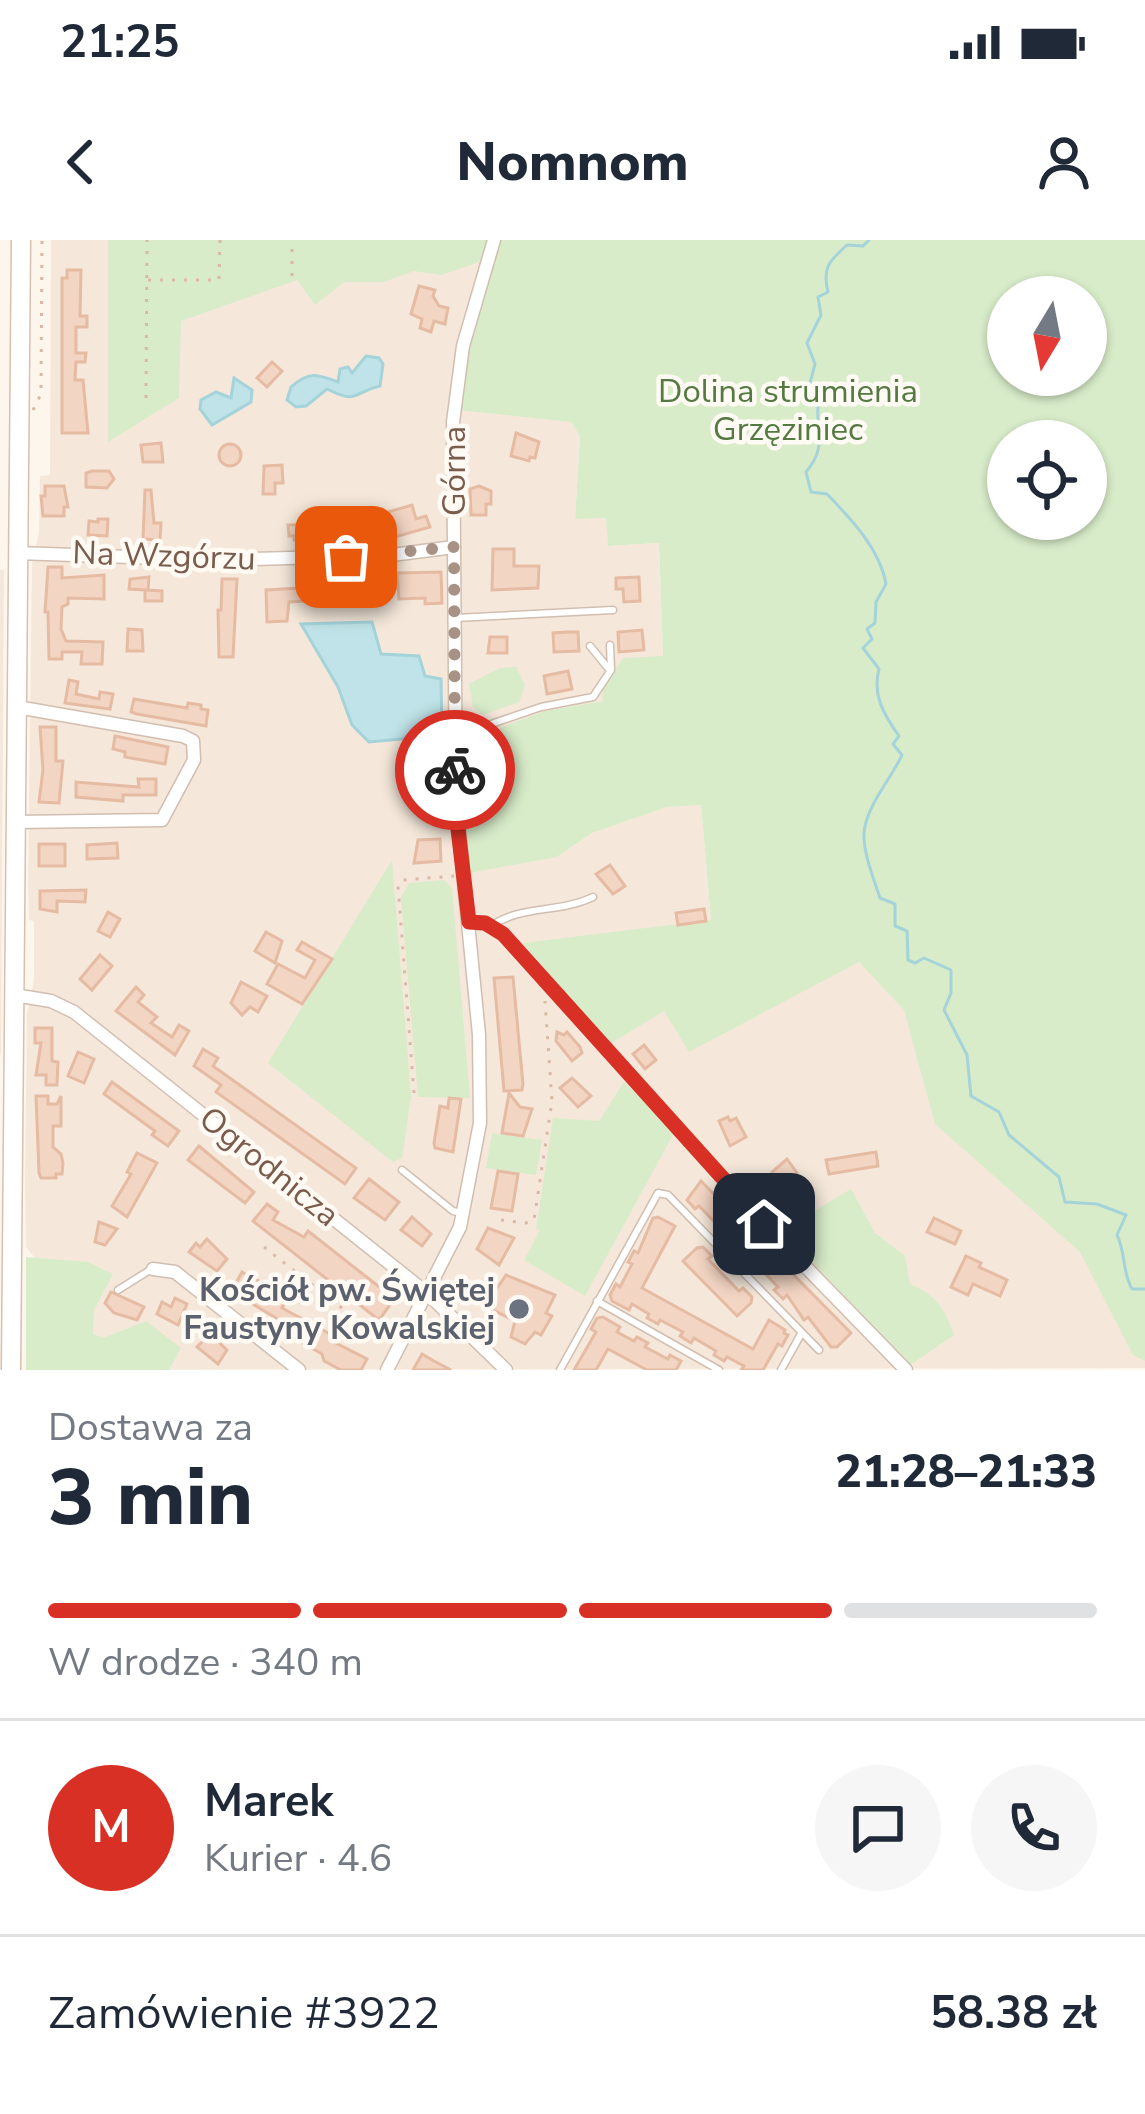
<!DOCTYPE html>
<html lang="pl">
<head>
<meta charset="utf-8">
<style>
  :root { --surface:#fff; --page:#f6f6f7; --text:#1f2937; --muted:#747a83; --line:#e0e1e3; --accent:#d93025 }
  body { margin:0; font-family:"Nunito Sans",sans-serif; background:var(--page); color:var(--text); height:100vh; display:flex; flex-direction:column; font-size:45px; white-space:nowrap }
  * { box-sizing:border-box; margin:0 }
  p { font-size:39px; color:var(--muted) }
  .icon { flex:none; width:66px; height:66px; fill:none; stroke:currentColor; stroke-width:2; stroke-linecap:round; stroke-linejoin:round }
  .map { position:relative; height:1130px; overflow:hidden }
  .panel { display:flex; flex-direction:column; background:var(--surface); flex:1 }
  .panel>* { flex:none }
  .needle { width:78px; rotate:190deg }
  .controls { position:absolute; left:987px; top:36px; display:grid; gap:24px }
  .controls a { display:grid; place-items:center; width:120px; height:120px; border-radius:50%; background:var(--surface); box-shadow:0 3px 9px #0004; font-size:60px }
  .pin { position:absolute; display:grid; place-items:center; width:102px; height:102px; color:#fff; margin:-51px; border-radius:24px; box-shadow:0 6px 18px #0006 }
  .courier { position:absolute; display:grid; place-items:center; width:120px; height:120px; margin:-60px; border:9px solid #d93025; border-radius:50%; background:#fff; color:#222; box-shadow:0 3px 15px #0007 }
  .summary em { font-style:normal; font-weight:800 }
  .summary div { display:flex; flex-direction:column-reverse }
  .summary { display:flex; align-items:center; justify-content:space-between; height:204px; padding:0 48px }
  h1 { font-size:78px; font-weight:800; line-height:90px }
  .bar { display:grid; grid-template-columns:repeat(4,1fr); gap:18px 12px; align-content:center; height:144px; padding:0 48px }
  .bar i { height:15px; border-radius:9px; background:var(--line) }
  .bar .on { background:var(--accent) }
  .bar p { grid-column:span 4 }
  .line { display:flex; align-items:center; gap:30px; padding:0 48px; border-top:3px solid var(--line) }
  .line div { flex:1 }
  .round { display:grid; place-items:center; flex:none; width:126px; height:126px; border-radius:63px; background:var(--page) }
  .status { display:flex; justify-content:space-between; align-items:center; height:84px; padding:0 60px; background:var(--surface); direction:ltr }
  .status svg { height:33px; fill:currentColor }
  header { display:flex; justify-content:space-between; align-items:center; height:156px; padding:0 48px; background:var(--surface); font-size:54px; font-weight:800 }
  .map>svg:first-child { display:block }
  .residential { fill:#f5e8da }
  .green { fill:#d8ecc9; fill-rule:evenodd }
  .water { fill:#bfe3e8; stroke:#a5d3da; stroke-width:3 }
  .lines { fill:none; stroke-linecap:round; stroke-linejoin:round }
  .stream { stroke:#a5d3da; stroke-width:3 }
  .building { fill:#f3d5c3; stroke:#e6bba3; stroke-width:3 }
  .lane-casing { stroke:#d1beb0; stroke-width:9 }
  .street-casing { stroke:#d1beb0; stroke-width:15 }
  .secondary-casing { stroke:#d6c0b0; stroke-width:21 }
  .path { stroke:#d9b8a5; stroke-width:3; stroke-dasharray:3 9; stroke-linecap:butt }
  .lane { stroke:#fff; stroke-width:6 }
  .street { stroke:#fff; stroke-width:12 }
  .secondary { stroke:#fff; stroke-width:18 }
  .done { stroke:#a89285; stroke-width:12; stroke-dasharray:0 21.6 }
  .route { stroke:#d93025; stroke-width:15 }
  .worship-dot { fill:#6b7280; stroke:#fffaf3; stroke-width:4.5 }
  .labels { text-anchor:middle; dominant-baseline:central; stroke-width:9; stroke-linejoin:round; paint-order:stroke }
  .park-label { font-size:33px; fill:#537a41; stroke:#fffaf3 }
  .street-label { font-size:33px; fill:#7a5c4d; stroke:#fffaf3 }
  .worship-label { font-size:33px; font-weight:bold; fill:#5b616d; stroke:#fffaf3; text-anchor:end }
</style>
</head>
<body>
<div class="status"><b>21:25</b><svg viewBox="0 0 49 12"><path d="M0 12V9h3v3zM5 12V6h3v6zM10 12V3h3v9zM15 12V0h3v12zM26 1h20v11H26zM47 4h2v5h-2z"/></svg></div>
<header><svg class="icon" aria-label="back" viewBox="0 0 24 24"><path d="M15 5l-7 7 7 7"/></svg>Nomnom<svg class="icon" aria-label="person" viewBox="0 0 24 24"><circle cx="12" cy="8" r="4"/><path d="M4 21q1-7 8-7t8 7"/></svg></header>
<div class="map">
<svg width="1145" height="1130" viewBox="0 0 1145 1130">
  <rect width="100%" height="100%" fill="#fdf6ec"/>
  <!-- residential -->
  <g class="residential">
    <path d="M 51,0 L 500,0 L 580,196 L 575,278 L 607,278 L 608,306 L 659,303 L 663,417 L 623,418 L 603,461 L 545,471 L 557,617 L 592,593 L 667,567 L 701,565 L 711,680 L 664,771 L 689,811 L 902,699 L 1145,1053 L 1145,1128 L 32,1130 L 34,1017 L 26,1007 L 25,944 L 27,774 L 34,739 L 34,681 L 29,680 L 28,635 L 32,324 L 39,293 L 40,236 L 50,235 Z"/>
    <path d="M 0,330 L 4,330 L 1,815 L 0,815 Z"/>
  </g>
  <!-- green -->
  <g class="green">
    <path d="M 108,0 L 488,0 L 479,22 L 441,35 L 414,31 L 384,42 L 344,42 L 315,65 L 297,40 L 181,81 L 179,158 L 108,202 Z"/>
    <path d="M 500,0 L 1145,0 L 1145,1121 L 1133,1115 L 1080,1012 L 935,884 L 904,770 L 859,722 L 689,812 L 664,771 L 610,804 L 523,703 L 711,680 L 701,565 L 667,567 L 592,593 L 557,617 L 469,633 L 465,619 L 463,502 L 545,471 L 603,461 L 602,450 L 623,418 L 663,416 L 659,303 L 608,306 L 606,278 L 575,279 L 580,196 L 571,182 L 459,170 L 465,121 ZM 1008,57 L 1086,57 L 1086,135 L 1008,135 ZM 1008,201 L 1086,201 L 1086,279 L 1008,279 Z"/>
    <path d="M 516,427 L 525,445 L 519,462 L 483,475 L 473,467 L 469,444 L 500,428 Z"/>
    <path d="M 392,620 L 411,856 L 402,918 L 393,922 L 268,823 Z"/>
    <path d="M 444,640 L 452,648 L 470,858 L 418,857 L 401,658 L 409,643 Z"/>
    <path d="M 624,842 L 675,891 L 585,1056 L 524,1020 L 540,990 L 536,989 L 553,878 L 599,881 Z"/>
    <path d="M 492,893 L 542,900 L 536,935 L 486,928 Z"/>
    <path d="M 851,949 L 875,993 L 905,1016 L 910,1044 C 937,1056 944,1067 954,1095 L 910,1125 L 782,990 Z"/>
    <path d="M 26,1017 L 88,1022 L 113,1034 L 94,1070 L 93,1094 L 103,1098 L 146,1081 L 181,1108 L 169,1130 L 26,1130 Z"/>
  </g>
  <!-- water -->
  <g class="water">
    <path d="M 366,116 L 379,118 L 383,124 L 380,146 C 352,152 359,165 327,149 L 306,166 L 296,167 L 287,160 L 291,147 C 309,131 317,134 338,142 L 340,129 L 348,127 L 352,133 Z"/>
    <path d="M 234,138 L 252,150 L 251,162 L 212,185 L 200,169 L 201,160 L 216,152 L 231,158 Z"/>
    <path d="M 372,382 L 381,414 L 419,416 L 425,436 L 441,439 L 442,488 L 434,496 L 369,502 L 352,485 L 338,447 L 301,384 Z"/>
  </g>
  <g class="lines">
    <!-- stream -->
    <path class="stream" d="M 869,0 L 863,6 L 847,5 C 829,21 822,28 828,52 L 818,57 L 821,75 L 807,103 L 815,124 L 810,143 L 819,157 C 813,190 830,203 806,232 L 811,252 L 827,254 C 851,279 880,309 886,344 L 876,362 L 875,383 L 867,389 L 872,399 L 863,408 L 879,429 C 872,455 884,475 899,496 L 893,504 L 902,515 C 891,539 866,566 864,593 C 863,613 874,639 880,658 L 895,664 L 895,686 L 907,691 L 908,720 L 915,723 L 924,718 L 951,730 L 951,753 L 944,770 L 967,815 L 971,856 L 999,872 L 1009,895 L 1059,937 L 1065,962 L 1097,964 L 1126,975 L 1117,995 C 1126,1013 1122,1032 1132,1049 L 1145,1049"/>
  </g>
  <!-- building -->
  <g class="building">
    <path d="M 67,30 L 81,30 L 80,76 L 87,76 L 87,87 L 76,87 L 76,113 L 86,113 L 85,122 L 76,122 L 75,140 L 83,140 L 88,193 L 62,193 L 62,38 L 67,38 Z"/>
    <path d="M 419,46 L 435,50 L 433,56 L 439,66 L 448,68 L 445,84 L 434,81 L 431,92 L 420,88 L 422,79 L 411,74 Z"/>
    <path d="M 272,122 L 282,131 L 267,147 L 257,138 Z"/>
    <path d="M 516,193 L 539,202 L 535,218 L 530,217 L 529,221 L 511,216 Z"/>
    <path d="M 161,203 L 163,222 L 143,222 L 141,205 Z"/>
    <circle cx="230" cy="215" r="11"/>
    <path d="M 282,225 L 283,243 L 275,243 L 275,254 L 263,254 L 264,226 Z"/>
    <path d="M 92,231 L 109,231 L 114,239 L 107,248 L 86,247 L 86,233 Z"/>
    <path d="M 45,246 L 64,246 L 68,267 L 64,267 L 64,276 L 43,276 L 41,256 L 45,256 Z"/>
    <path d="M 479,246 L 491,251 L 491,264 L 486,264 L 486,275 L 471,275 L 470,249 Z"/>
    <path d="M 145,250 L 151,250 L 154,283 L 161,283 L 160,300 L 143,299 Z"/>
    <path d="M 412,265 L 416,279 L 426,276 L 430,287 L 395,297 L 388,272 Z"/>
    <path d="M 98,279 L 108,279 L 107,296 L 88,295 L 89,281 L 98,282 Z"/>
    <path d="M 320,284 L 320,295 L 315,295 L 315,299 L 294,300 L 294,296 L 289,296 L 288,285 Z"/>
    <path d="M 493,309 L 514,309 L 514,326 L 539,326 L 538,348 L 492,350 Z"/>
    <path d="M 48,327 L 62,327 L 62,338 L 104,335 L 104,359 L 68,358 L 68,364 L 62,367 L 61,389 L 66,401 L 103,402 L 102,424 L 81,424 L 82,412 L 62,412 L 62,419 L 49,419 L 48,372 L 45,372 Z"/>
    <path d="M 441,332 L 442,363 L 425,364 L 425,358 L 399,359 L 397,333 Z"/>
    <path d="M 149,337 L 148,350 L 162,351 L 162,361 L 145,361 L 145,350 L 129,349 L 130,339 Z"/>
    <path d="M 378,337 L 382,348 L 379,356 L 333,355 L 334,359 L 289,362 L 287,381 L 267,382 L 266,350 L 300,348 L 299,344 L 363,342 L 363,338 Z"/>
    <path d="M 639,337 L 640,361 L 624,362 L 623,349 L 616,349 L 616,338 Z"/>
    <path d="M 222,339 L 237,339 L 233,417 L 219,417 L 218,370 L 221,370 Z"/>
    <path d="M 128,389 L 142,390 L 143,411 L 127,411 Z"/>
    <path d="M 642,390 L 644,410 L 619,412 L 618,392 Z"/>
    <path d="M 567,392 L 578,392 L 579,411 L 554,412 L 553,393 Z"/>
    <path d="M 490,397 L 507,397 L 507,413 L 488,413 Z"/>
    <path d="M 568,431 L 572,449 L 547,454 L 544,436 Z"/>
    <path d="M 69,440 L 78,442 L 76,454 L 99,459 L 100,452 L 113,454 L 110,469 L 65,463 Z"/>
    <path d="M 134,459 L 187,468 L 188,463 L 201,465 L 201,469 L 208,470 L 206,486 L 137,474 L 131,472 Z"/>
    <path d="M 40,487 L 56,487 L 56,521 L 63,521 L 59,563 L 39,562 L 43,530 Z"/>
    <path d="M 115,496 L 168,507 L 165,524 L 125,517 L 125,512 L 113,509 Z"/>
    <path d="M 138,539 L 156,539 L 156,555 L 123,555 L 123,561 L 76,557 L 76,542 L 139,547 Z"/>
    <path d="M 440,599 L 441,621 L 414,623 L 418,600 Z"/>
    <path d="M 117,603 L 118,618 L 87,619 L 87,605 Z"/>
    <rect x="39" y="604" width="26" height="22"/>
    <path d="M 610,625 L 625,646 L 613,654 L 596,634 Z"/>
    <path d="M 86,650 L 85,662 L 57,661 L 57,672 L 40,669 L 40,651 Z"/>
    <path d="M 704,669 L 706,681 L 678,685 L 676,673 Z"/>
    <path d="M 108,672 L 120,679 L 110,697 L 98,691 Z"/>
    <path d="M 266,692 L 282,701 L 275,723 L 255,711 Z"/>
    <path d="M 302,702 L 332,719 L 302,764 L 267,744 L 278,724 L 305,738 L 315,720 L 297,710 Z"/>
    <path d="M 100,715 L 112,726 L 92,750 L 80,739 Z"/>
    <path d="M 513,737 L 523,844 L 522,850 L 504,851 L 494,738 Z"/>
    <path d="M 241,742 L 267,756 L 258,772 L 250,767 L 242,775 L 231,763 Z"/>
    <path d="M 136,747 L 144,755 L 138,762 L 157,777 L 151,783 L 172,797 L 179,785 L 189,791 L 175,815 L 116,771 Z"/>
    <path d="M 35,788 L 52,788 L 52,821 L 58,822 L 57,845 L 46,845 L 46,835 L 36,835 L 41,803 L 35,803 Z"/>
    <path d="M 557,792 L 564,795 L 567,792 L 580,807 L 582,813 L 572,821 L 556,801 Z"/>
    <path d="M 644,805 L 656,820 L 645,829 L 633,814 Z"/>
    <path d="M 203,809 L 218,818 L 213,826 L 356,928 L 345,944 L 216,852 L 221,845 L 194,826 Z"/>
    <path d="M 78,812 L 94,819 L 84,843 L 68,836 Z"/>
    <path d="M 572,838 L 591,856 L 578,867 L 560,848 Z"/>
    <path d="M 112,842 L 179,891 L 168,906 L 152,895 L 155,891 L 104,854 Z"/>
    <path d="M 509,853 L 520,867 L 532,869 L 523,896 L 502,893 Z"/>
    <path d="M 36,856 L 48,856 L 48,864 L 57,864 L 61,856 L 61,886 L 53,886 L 53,907 L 61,914 L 63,923 L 62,934 L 56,934 L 56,938 L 41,938 L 39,933 Z"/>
    <path d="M 449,858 L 461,859 L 453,912 L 435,908 L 434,903 L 440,866 L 448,868 Z"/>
    <path d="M 728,877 L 730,881 L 736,878 L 746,897 L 730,906 L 719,881 Z"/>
    <path d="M 199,906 L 254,952 L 245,963 L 188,920 Z"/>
    <path d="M 876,912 L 878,926 L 829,934 L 826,920 Z"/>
    <path d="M 137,913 L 157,923 L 127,977 L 112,966 L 131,934 L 127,932 Z"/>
    <path d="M 787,919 L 797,933 L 780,945 L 772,932 Z"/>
    <path d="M 498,931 L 518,934 L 512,971 L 491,968 Z"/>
    <path d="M 369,939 L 399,962 L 385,980 L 354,958 Z"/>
    <path d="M 701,941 L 851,1093 L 837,1107 L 831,1107 L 808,1077 L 804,1080 L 787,1055 L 783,1059 L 774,1050 L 778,1047 L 760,1028 L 756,1031 L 739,1006 L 735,1010 L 727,1001 L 730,998 L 699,966 L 695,969 L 687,960 Z"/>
    <path d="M 785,948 L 793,959 L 809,952 L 812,960 L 788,970 L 786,964 L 776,971 L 768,960 Z"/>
    <path d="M 267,964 L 278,972 L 273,980 L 304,997 L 308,991 L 387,1053 L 382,1058 L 390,1065 L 379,1080 L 253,981 Z"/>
    <path d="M 412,977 L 431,994 L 422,1006 L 401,990 Z"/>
    <path d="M 658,977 L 675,986 L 642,1048 L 753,1109 L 769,1080 L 785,1090 L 784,1093 L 788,1095 L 782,1106 L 778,1104 L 763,1130 L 741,1130 L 744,1126 L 727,1117 L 724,1121 L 714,1115 L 716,1111 L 694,1098 L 691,1103 L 680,1096 L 683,1092 L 660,1080 L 658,1084 L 647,1078 L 649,1074 L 632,1064 L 629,1070 L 612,1061 L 610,1055 L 616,1044 L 620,1047 L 632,1024 L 628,1022 L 634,1011 L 638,1013 L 653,978 Z"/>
    <path d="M 934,978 L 961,991 L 955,1004 L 927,992 Z"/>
    <path d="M 99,982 L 117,989 L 105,1005 L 95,1002 Z"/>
    <path d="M 488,988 L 514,998 L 499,1025 L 477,1009 Z"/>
    <path d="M 207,999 L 227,1019 L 217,1031 L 189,1012 L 196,1003 L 200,1007 Z"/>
    <path d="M 703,1007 L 712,1016 L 708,1019 L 739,1051 L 743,1048 L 752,1057 L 751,1063 L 737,1076 L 683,1021 L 697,1008 Z"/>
    <path d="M 966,1016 L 981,1023 L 979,1027 L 1007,1040 L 1000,1056 L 973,1044 L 968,1055 L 951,1047 Z"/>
    <path d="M 242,1032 L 270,1047 L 268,1051 L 286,1061 L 282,1068 L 332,1095 L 330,1100 L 367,1119 L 361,1130 L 341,1130 L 324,1121 L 322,1114 L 285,1093 L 289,1086 L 236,1054 L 232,1050 Z"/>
    <path d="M 506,1035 L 555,1055 L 546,1073 L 552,1076 L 541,1095 L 535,1092 L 525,1104 L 511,1097 L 515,1081 L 485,1066 Z"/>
    <path d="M 111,1052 L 144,1067 L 137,1080 L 114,1073 L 105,1063 Z"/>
    <path d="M 175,1058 L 187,1064 L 178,1085 L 157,1074 L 162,1062 L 171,1067 Z"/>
    <path d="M 603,1077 L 620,1087 L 617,1092 L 634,1101 L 637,1097 L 648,1103 L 645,1107 L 668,1119 L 670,1115 L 681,1121 L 676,1130 L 647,1130 L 608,1109 L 596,1130 L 574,1130 L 596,1092 L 591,1089 L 597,1078 Z"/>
    <path d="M 210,1094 L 227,1110 L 218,1124 L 197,1107 Z"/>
    <path d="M 422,1114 L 434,1121 L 451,1130 L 413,1130 Z"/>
  </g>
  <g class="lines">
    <!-- lane casing -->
    <g class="lane-casing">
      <g id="lane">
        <path d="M 455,378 L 613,370"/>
        <path d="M 590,406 L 608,428"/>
        <path d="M 456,496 L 541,467 L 593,457 L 611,430 L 610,405"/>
        <path d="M 491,686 C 521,665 560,673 593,657"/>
        <path d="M 402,930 L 453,971 L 461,973"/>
        <path d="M 118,1050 L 150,1030"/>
        <path d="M 597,1061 L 719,1130"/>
        <path d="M 560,1130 L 658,953 L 668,955 L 819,1110"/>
        <path d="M 781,1130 L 801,1094"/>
      </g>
    </g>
    <!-- street casing -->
    <g class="street-casing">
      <g id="street">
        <path d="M 17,313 L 217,320 L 392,315 L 454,307"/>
        <path d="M 16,582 L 162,580 L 194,520 L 193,501 L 183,496 L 17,467"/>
        <path d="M 469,683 L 485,683 L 503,694 L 764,984 L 906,1130"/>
        <path d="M 14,755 L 51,761 L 74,772 L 428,1054 L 506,1130"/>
        <path d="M 153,1029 L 175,1032 L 299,1130"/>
        <path d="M 387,1130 L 460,987 L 480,883 L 479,795 L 456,560 L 453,182 L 463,106 L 494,0"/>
      </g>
    </g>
    <!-- secondary casing -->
    <g class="secondary-casing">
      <path id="secondary" d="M 11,1130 L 21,0"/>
    </g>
    <!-- path -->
    <g class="path">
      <path d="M 292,36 L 292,0"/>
      <path d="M 148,40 L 219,40 L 220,0"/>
      <path d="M 146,158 L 147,0"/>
      <path d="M 33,170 L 41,154 L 42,0"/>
      <path d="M 414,853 L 398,646 L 403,640 L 454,636"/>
      <path d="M 501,980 L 526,983 L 534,980 L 552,861 L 545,761"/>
      <path d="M 264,1007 L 385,1102"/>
    </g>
    <!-- lane -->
    <use href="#lane" class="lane"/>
    <!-- street -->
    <use href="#street" class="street"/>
    <!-- secondary -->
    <use href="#secondary" class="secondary"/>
  </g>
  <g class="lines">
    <!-- done -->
    <path class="done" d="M 346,317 L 454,307 L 455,530"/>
    <!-- route -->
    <path class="route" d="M 455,530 L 458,589 L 469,682 L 485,683 L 503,694 L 764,984"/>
  </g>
  <!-- markers -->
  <circle class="worship-dot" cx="519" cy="1069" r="12"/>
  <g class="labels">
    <!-- park labels -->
    <g class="park-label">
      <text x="788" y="151">Dolina strumienia<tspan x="788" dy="38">Grzęziniec</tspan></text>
    </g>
    <!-- street labels -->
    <g class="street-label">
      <text transform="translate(454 231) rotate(-90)">Górna</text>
      <text transform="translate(164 316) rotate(2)">Na Wzgórzu</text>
      <text transform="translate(269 927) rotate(39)">Ogrodnicza</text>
    </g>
    <!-- worship labels -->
    <g class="worship-label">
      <text x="495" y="1050">Kościół pw. Świętej<tspan x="495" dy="38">Faustyny Kowalskiej</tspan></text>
    </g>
  </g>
</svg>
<div class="controls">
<a><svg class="needle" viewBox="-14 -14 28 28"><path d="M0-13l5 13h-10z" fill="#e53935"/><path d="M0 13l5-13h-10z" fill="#747a83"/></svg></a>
<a><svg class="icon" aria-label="locate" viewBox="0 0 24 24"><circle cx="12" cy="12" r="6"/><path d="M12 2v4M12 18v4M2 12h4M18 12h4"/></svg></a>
</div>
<div class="pin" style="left:346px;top:317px;background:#ea580c"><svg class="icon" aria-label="bag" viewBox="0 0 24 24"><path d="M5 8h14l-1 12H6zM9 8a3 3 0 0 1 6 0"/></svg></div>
<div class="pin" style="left:764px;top:984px;background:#1f2937"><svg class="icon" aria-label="home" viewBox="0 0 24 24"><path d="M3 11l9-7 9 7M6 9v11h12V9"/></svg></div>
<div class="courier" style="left:455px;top:530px"><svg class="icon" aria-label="bike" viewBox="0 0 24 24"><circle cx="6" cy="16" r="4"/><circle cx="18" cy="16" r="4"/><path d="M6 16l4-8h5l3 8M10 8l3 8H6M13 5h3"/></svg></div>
</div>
<section class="panel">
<div class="summary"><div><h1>3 min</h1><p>Dostawa za</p></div><em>21:28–21:33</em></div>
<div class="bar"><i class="on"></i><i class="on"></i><i class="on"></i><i></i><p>W drodze · 340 m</p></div>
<div class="line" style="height:216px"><b class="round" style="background:var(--accent);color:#fff">M</b><div><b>Marek</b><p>Kurier · 4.6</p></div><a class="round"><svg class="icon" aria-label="chat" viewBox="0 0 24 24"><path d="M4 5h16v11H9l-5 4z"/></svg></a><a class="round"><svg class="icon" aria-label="phone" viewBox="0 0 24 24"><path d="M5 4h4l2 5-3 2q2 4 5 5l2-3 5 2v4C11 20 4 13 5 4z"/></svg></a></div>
<div class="line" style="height:156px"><div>Zamówienie #3922</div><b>58.38 zł</b></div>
</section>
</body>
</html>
